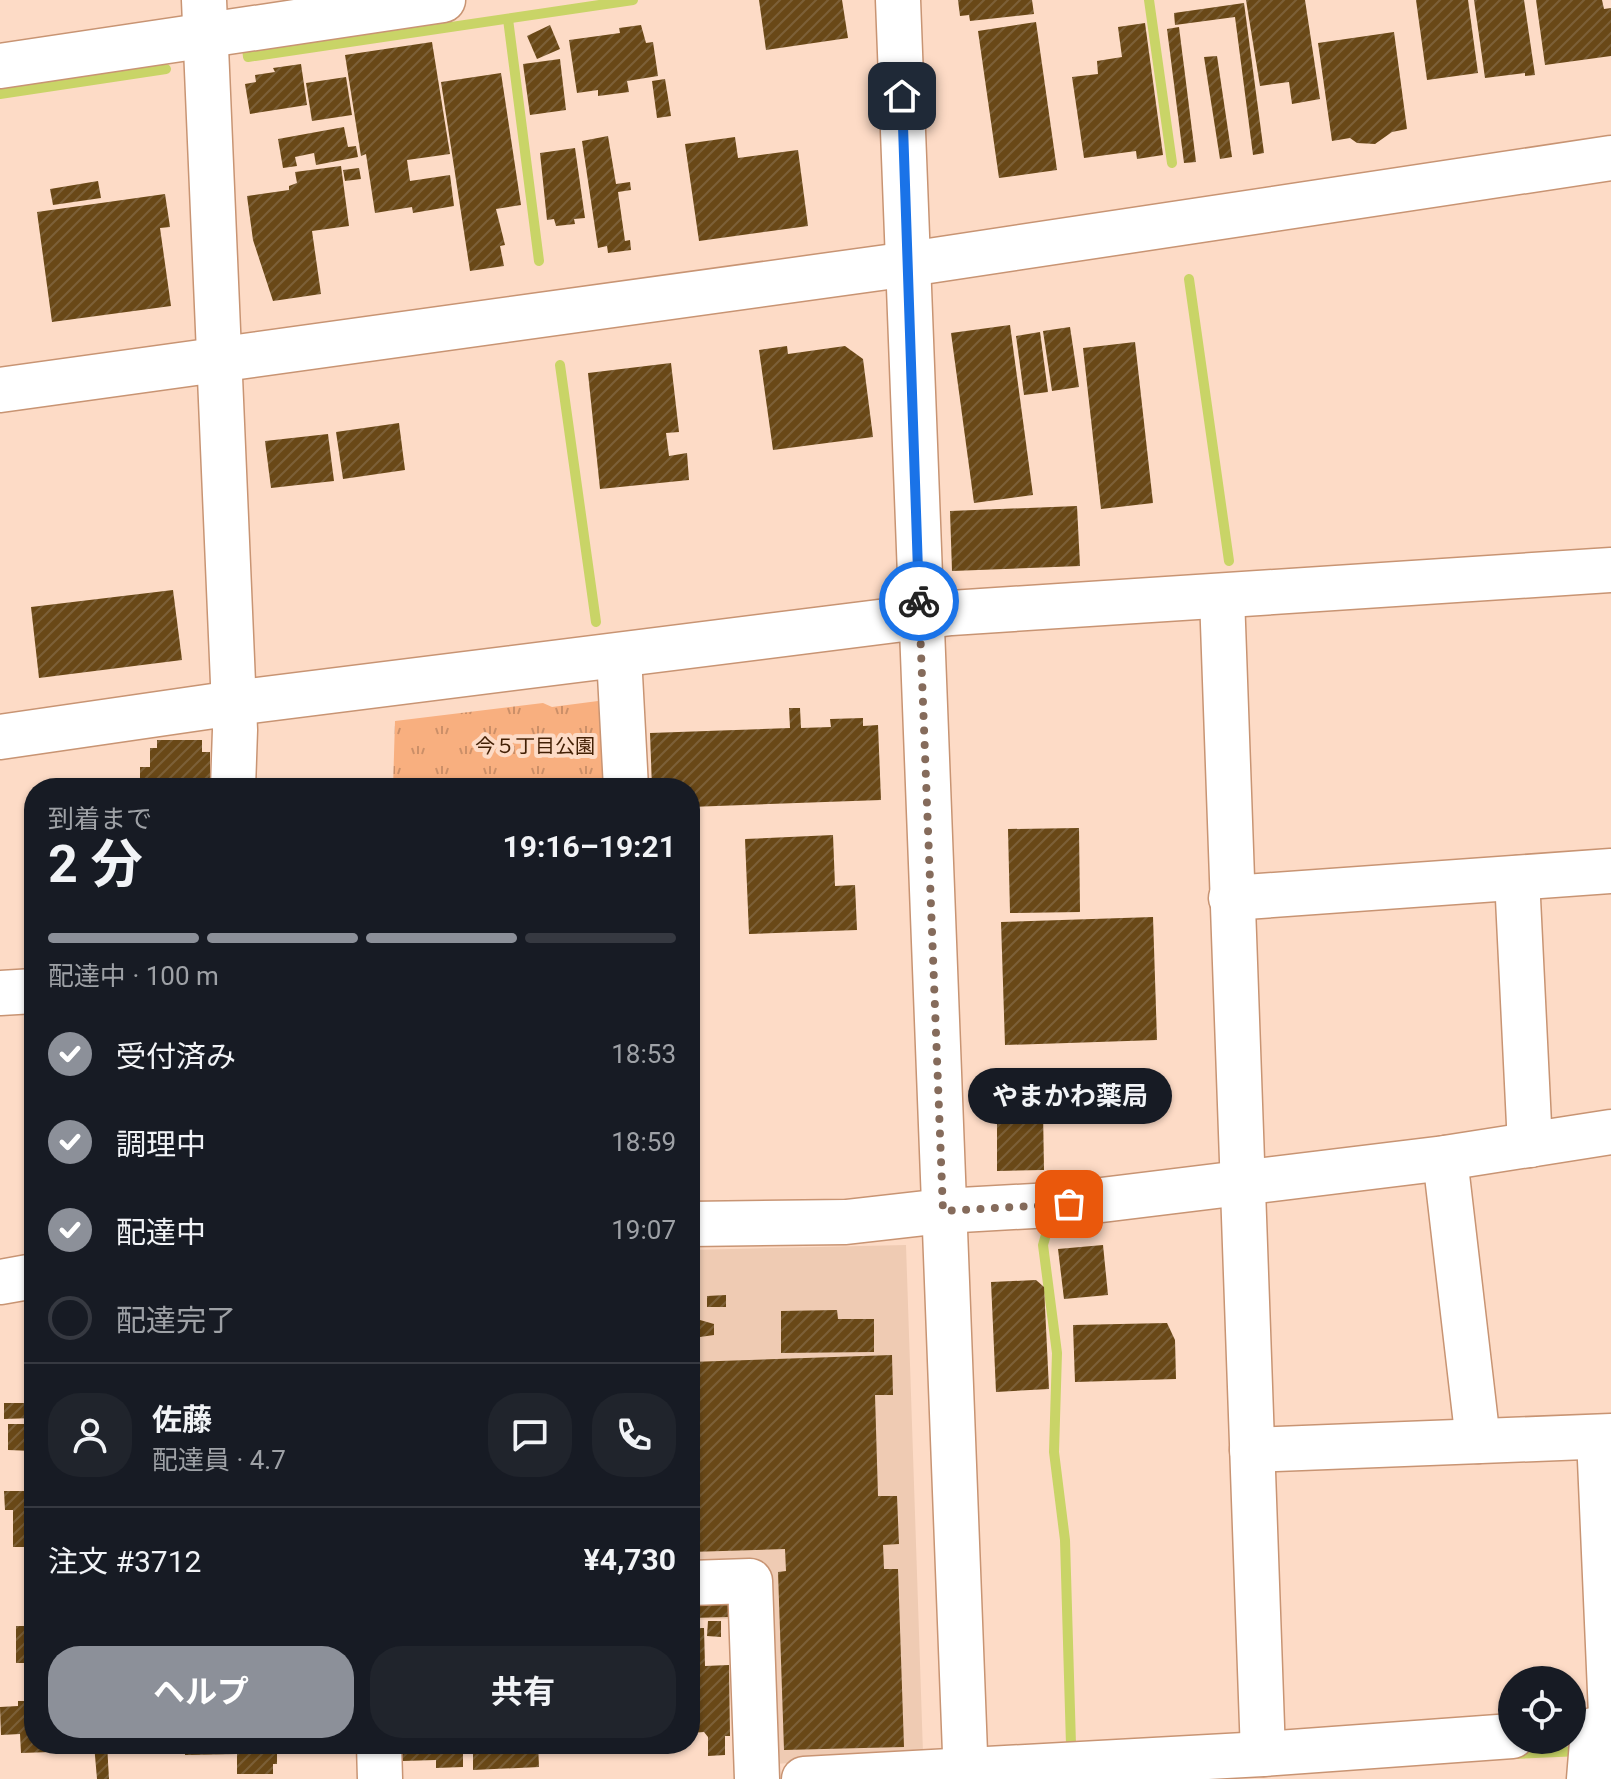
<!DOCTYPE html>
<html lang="ja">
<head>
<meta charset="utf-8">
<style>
  :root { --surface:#171b24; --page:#20242c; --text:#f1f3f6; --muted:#9ea1a6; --line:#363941; --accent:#8c9099 }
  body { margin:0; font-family:Roboto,"Noto Sans JP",sans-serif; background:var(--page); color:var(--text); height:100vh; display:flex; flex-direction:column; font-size:30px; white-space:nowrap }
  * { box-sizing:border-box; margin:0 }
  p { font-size:26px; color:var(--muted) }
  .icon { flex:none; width:44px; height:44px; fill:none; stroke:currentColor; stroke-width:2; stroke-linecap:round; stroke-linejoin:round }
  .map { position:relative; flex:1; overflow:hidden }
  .drawer { position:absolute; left:24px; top:778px; width:676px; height:976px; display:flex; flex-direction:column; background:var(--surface); border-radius:32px; box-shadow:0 2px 6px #0004 }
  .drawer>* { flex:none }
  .controls { position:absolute; left:1498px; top:1666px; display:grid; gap:16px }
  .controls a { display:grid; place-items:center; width:88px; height:88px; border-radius:50%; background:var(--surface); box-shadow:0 2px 6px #0004; font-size:40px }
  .pin { position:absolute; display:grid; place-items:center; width:68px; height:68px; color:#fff; margin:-34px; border-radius:16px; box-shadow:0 4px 12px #0006 }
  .courier { position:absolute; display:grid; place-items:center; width:80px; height:80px; margin:-40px; border:6px solid #1a73e8; border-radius:50%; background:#fff; color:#222; box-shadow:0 2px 10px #0007 }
  .bubble { position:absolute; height:56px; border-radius:28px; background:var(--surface); box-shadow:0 2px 6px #0004; font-size:26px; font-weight:700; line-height:56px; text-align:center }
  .headline em { font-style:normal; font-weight:700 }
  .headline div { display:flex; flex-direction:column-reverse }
  .headline { display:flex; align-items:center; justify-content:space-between; height:136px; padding:0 24px }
  h1 { font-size:52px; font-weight:700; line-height:60px }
  .bar { display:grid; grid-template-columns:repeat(4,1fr); gap:12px 8px; align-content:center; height:96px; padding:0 24px }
  .bar i { height:10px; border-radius:6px; background:var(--line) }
  .bar .selected { background:var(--accent) }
  .bar p { grid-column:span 4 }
  .line { display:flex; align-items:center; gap:20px; padding:0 24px; border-top:2px solid var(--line) }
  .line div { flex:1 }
  .round { display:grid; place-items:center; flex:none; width:84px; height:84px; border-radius:32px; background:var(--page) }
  ol { padding:0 24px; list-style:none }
  li { display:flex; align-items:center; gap:24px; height:88px }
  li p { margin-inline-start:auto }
  li .icon { padding:8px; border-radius:50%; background:var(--accent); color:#fff; stroke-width:4 }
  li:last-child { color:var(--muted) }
  li i { width:44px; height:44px; border:4px solid var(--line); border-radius:50% }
  .button { display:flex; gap:16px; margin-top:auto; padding:16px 24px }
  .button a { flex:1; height:92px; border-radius:32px; background:var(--accent); color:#fff; font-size:32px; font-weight:700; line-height:92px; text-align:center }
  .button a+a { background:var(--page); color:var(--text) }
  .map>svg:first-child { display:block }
  .built { fill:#efcbb3 }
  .park { fill:url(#park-tufts) }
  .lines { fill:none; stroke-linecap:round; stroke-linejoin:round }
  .stream { stroke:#c9d467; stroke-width:10 }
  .building { fill:url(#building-hatch) }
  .minor-casing { stroke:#c89473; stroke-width:47 }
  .minor { stroke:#fff; stroke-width:44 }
  .done { stroke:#856b5b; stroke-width:8; stroke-dasharray:0 14.4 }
  .route { stroke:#1a73e8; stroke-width:10 }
  .labels { text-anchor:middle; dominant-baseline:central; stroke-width:8; stroke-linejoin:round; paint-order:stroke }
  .park-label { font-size:20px; fill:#421f04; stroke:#fddbc6 }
</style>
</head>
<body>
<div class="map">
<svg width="1611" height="1779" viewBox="0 0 1611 1779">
  <defs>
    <pattern id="park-tufts" width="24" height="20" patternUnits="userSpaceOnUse" patternTransform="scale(2)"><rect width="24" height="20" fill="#f8af7f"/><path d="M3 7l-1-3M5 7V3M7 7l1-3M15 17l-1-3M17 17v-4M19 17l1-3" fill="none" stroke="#cb8f68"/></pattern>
    <pattern id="building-hatch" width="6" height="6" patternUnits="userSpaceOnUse" patternTransform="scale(2)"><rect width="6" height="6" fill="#694817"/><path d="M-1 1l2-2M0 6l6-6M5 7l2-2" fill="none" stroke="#7c6038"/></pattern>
  </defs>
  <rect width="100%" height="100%" fill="#fddbc6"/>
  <!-- built -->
  <path class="built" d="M 906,1245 L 923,1753 L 734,1767 L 729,1619 L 690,1620 L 690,1250 Z"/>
  <!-- park -->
  <path class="park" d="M 598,701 L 603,704 L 606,788 L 393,788 L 395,721 L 543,703 L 552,707 Z"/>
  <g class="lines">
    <!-- stream -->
    <g class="stream">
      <path d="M 1149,0 L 1172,163"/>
      <path d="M 508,19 L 539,261"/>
      <path d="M 246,38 L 248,57 L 633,0"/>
      <path d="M 0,94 L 166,69"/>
      <path d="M 1189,279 L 1229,561"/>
      <path d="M 560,365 L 596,622"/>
      <path d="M 1049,1224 L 1043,1245 L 1057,1353 L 1054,1452 L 1065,1540 L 1071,1745"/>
      <path d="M 1513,1754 L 1581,1751"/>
    </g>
  </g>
  <!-- building -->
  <g class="building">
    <path d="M 759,0 L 842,0 L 848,38 L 766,50 Z"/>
    <path d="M 958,0 L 1032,0 L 1034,14 L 970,21 L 969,15 L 960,16 Z"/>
    <path d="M 1246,0 L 1305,0 L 1320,99 L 1292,104 L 1289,82 L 1260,86 Z"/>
    <path d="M 1416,0 L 1468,0 L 1478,73 L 1427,80 Z"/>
    <path d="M 1474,0 L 1524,0 L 1535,75 L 1525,76 L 1525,73 L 1485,78 Z"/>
    <path d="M 1536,0 L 1602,0 L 1604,9 L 1611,8 L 1611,56 L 1545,65 Z"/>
    <path d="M 1244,3 L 1264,153 L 1253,155 L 1235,17 L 1175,25 L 1174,13 Z"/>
    <path d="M 1036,22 L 1057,170 L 999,178 L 978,31 Z"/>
    <path d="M 1145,23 L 1163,155 L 1137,159 L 1136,151 L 1084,158 L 1072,77 L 1098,74 L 1097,61 L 1122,57 L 1118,27 Z"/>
    <path d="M 550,25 L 560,49 L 537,59 L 527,36 Z"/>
    <path d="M 641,25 L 646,43 L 653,42 L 658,76 L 627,81 L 629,92 L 598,96 L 598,90 L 577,93 L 569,40 L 620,33 L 619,28 Z"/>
    <path d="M 1179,27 L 1196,162 L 1184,163 L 1167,29 Z"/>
    <path d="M 1394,32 L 1407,129 L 1392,132 L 1375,144 L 1357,143 L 1350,138 L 1332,141 L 1318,43 Z"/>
    <path d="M 432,42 L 450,154 L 407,160 L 410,181 L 450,175 L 454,206 L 413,213 L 412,207 L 375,213 L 366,154 L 361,156 L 345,55 Z"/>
    <path d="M 1217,56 L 1232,157 L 1220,159 L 1204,57 Z"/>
    <path d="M 560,59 L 566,110 L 530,115 L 523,64 Z"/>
    <path d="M 301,64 L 307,105 L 250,114 L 245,84 L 256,82 L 255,75 L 275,72 L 273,68 Z"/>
    <path d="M 501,73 L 521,205 L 496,209 L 505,245 L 500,246 L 504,266 L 470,271 L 441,82 Z"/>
    <path d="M 346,77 L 352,115 L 312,121 L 306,83 Z"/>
    <path d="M 665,79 L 671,116 L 657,118 L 652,81 Z"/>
    <path d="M 344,127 L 348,147 L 356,146 L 358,157 L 316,165 L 314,153 L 295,157 L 297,166 L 283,168 L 278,139 Z"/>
    <path d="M 608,136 L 616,184 L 630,182 L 631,190 L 618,192 L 625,241 L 630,240 L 631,250 L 608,253 L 607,246 L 598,248 L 582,141 Z"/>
    <path d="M 735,137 L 738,158 L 798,150 L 808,226 L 699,241 L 685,144 Z"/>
    <path d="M 575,148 L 585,218 L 574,219 L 575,224 L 556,226 L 554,219 L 547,220 L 540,153 Z"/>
    <path d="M 341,166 L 349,226 L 312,231 L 321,294 L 273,301 L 253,240 L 247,196 L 289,190 L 289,186 L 297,183 L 295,172 Z"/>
    <path d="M 359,168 L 361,179 L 345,181 L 343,170 Z"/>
    <path d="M 98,181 L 101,198 L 53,205 L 50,189 Z"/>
    <path d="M 165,194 L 170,227 L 160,228 L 171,306 L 52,322 L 37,212 Z"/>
    <path d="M 1010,325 L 1033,495 L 974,503 L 951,333 Z"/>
    <path d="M 1070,327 L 1079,387 L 1052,391 L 1043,331 Z"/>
    <path d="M 1040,332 L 1048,392 L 1024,395 L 1016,336 Z"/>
    <path d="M 1135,342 L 1153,503 L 1101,509 L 1083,348 Z"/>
    <path d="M 787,346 L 788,354 L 845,346 L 863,359 L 873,437 L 773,450 L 759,350 Z"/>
    <path d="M 671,363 L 679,432 L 666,433 L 669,456 L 687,453 L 689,480 L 600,489 L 588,373 Z"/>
    <path d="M 399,423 L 405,470 L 343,479 L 336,432 Z"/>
    <path d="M 328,434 L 334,481 L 271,488 L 265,441 Z"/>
    <path d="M 1077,506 L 1080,566 L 952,571 L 950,511 Z"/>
    <path d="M 173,590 L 182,660 L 39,678 L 31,607 Z"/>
    <path d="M 789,708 L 800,708 L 801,728 L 831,727 L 830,719 L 863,718 L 863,726 L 878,725 L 881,800 L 690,807 L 690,788 L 652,788 L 650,733 L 790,728 Z"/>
    <path d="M 157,740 L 202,740 L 202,752 L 210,752 L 210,788 L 140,788 L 140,767 L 150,767 L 150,748 L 157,748 Z"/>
    <path d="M 1079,828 L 1080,912 L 1010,913 L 1008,829 Z"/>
    <path d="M 833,835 L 835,886 L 855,885 L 857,930 L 749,934 L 745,839 Z"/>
    <path d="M 1153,917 L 1157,1040 L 1005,1045 L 1001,922 Z"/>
    <path d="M 997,1111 L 1043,1111 L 1044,1170 L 997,1171 Z"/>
    <path d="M 1103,1245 L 1108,1295 L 1064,1299 L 1058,1249 Z"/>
    <path d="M 1036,1280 L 1044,1287 L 1049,1389 L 996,1392 L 991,1282 Z"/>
    <path d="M 726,1295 L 726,1307 L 707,1307 L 707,1296 Z"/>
    <path d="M 837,1310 L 838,1319 L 874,1319 L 874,1352 L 781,1353 L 781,1311 Z"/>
    <path d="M 700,1320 L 714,1324 L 714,1335 L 700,1337 L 700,1334 L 690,1334 L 690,1324 L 700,1324 Z"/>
    <path d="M 1167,1323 L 1175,1340 L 1176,1379 L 1075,1382 L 1073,1325 Z"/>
    <path d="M 892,1355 L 893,1395 L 875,1395 L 878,1496 L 897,1496 L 899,1544 L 883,1545 L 884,1569 L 898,1569 L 904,1747 L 784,1750 L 778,1572 L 786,1571 L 785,1549 L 690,1552 L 690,1362 Z"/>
    <path d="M 4,1403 L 34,1403 L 34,1418 L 4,1419 Z"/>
    <path d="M 8,1424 L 34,1424 L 33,1451 L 8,1450 Z"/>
    <path d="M 4,1491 L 34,1491 L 34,1547 L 13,1547 L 13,1510 L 5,1510 Z"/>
    <path d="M 733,1601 L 730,1617 L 690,1618 L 690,1603 Z"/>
    <path d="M 708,1621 L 721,1621 L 721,1637 L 707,1636 Z"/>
    <rect x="16" y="1626" width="18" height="37"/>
    <path d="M 690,1628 L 704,1628 L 705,1666 L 729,1665 L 730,1736 L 725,1736 L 725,1755 L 708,1756 L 708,1737 L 704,1732 L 690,1733 Z"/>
    <path d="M 18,1701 L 34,1701 L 34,1744 L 51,1744 L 51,1752 L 21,1753 L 20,1734 L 1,1735 L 0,1707 L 18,1706 Z"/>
    <path d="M 94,1744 L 107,1744 L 109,1779 L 97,1779 Z"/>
    <path d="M 185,1744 L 277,1744 L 277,1764 L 273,1764 L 273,1774 L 237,1774 L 237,1754 L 185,1755 Z"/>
    <path d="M 402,1744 L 463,1744 L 463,1767 L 436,1768 L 436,1760 L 402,1761 Z"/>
    <path d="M 473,1744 L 538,1744 L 539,1767 L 473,1770 Z"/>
    <path d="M 556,1744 L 584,1744 L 584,1750 L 556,1751 Z"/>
  </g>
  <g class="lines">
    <!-- minor casing -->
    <g class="minor-casing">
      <g id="minor">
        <path d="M 204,0 L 235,730 L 233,788"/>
        <path d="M 898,0 L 966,1779"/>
        <path d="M 0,66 L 443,0"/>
        <path d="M 0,390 L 909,264 L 1611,158"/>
        <path d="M 1222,596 L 1263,1754"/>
        <path d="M 619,656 L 626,788"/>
        <path d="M 0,737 L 234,703 L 951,613 L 1611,570"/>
        <path d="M 1517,878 L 1530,1145"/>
        <path d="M 1231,898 L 1611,871"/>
        <path d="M 0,993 L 34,991"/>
        <path d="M 1445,1158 L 1478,1441"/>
        <path d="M 690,1224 L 846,1222 L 943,1211 L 1069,1204 L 1445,1158 L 1611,1132"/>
        <path d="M 0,1282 L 34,1276"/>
        <path d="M 1599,1437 L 1611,1715"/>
        <path d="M 1252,1450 L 1611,1436"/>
        <path d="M 690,1583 L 750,1581 L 757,1779"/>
        <path d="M 379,1744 L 380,1779"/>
        <path d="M 804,1779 L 1263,1754 L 1512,1736"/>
        <path d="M 1589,1779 L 1593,1730"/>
      </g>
    </g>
    <!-- minor -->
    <use href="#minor" class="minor"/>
  </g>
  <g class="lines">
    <!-- done -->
    <path class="done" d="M 919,601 L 943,1211 L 1069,1204"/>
    <!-- route -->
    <path class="route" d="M 902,96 L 919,601"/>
  </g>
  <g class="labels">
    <!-- park labels -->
    <g class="park-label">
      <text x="535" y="746">今５丁目公園</text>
    </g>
  </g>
</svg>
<div class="controls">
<a><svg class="icon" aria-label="locate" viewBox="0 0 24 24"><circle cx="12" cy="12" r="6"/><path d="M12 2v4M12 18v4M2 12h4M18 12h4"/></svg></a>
</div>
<div class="pin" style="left:1069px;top:1204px;background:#ea580c"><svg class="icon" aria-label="bag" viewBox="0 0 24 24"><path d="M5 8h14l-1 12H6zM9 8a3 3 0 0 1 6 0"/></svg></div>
<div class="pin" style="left:902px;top:96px;background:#1f2937"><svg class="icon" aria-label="home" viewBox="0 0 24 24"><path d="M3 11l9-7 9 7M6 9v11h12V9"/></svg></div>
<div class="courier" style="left:919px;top:601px"><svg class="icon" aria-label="bike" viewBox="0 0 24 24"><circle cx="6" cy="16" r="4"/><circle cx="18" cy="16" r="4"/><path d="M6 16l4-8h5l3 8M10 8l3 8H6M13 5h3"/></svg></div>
<div class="bubble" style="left:968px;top:1068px;width:204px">やまかわ薬局</div>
<section class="drawer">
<div class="headline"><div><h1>2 分</h1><p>到着まで</p></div><em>19:16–19:21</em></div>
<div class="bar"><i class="selected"></i><i class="selected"></i><i class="selected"></i><i></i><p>配達中 · 100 m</p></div>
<ol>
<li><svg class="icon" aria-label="check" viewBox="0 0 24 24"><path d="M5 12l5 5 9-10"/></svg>受付済み<p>18:53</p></li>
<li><svg class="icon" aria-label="check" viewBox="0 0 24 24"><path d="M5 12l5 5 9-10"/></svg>調理中<p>18:59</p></li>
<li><svg class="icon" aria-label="check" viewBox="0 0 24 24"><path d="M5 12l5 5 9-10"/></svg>配達中<p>19:07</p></li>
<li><i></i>配達完了</li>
</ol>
<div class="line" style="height:144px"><a class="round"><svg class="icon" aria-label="person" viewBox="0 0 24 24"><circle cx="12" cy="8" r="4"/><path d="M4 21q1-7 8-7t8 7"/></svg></a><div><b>佐藤</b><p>配達員 · 4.7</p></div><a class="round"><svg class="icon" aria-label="chat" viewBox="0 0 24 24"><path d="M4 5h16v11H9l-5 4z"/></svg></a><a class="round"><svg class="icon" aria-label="phone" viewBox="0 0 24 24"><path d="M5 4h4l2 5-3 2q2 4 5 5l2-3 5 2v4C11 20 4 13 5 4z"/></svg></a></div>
<div class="line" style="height:104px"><div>注文 #3712</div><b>¥4,730</b></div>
<div class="button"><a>ヘルプ</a><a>共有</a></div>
</section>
</div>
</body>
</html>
